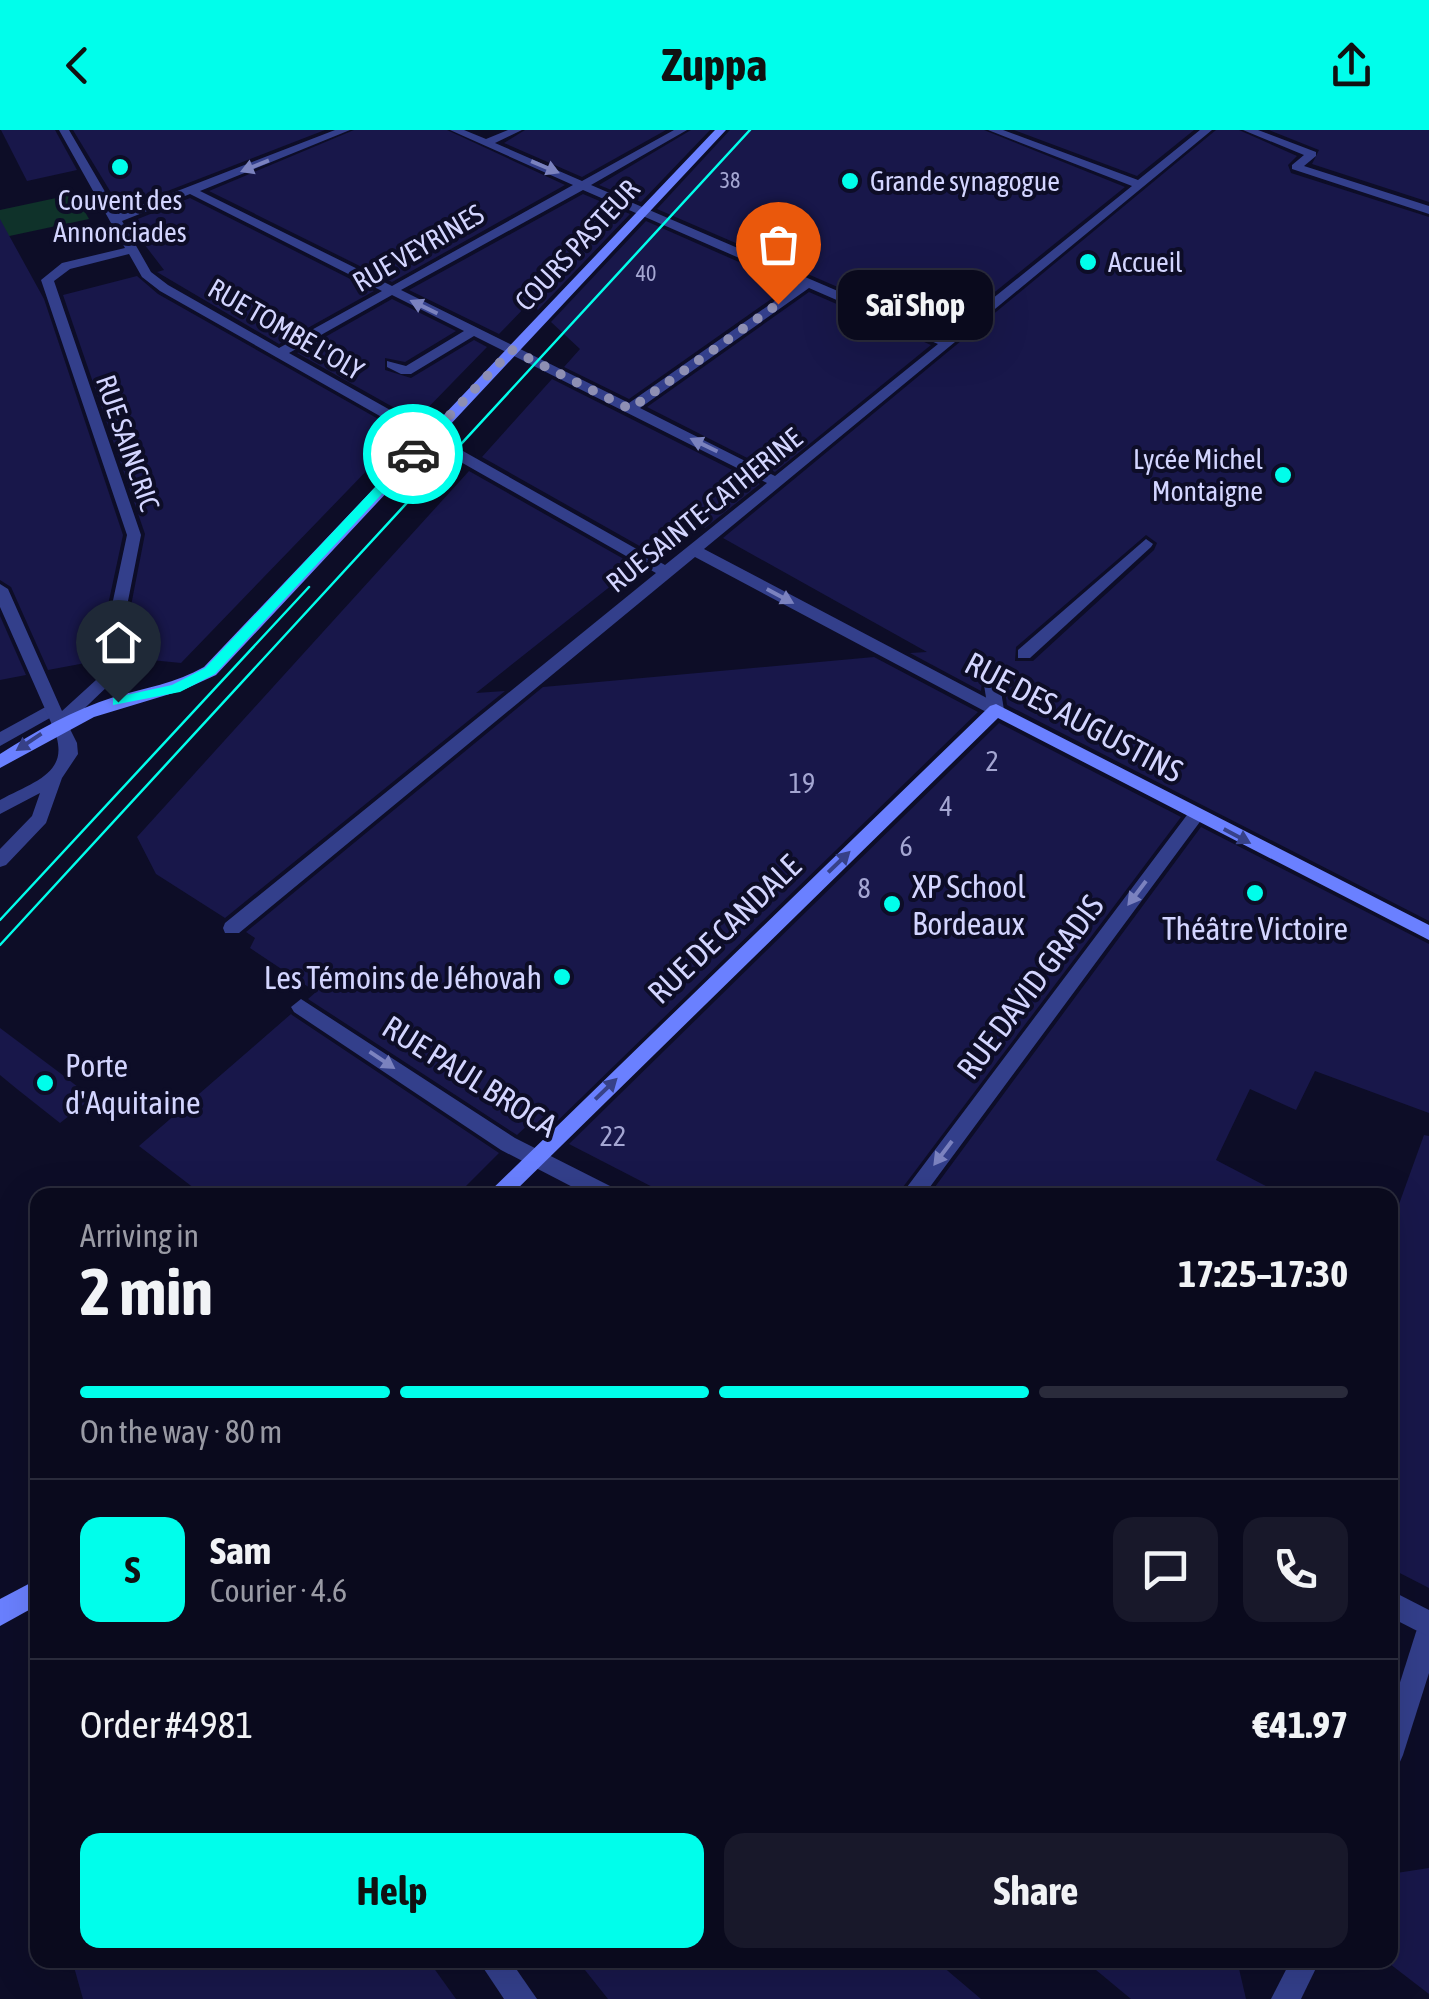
<!DOCTYPE html>
<html lang="en">
<head>
<meta charset="utf-8">
<style>
  :root { --surface:#0a0a1d; --page:#18182a; --text:#f1f3f6; --muted:#999aa4; --line:#2a2b3b; --accent:#00feeb }
  body { margin:0; font-family:"Asap Condensed",sans-serif; background:var(--page); color:var(--text); height:100vh; display:flex; flex-direction:column; font-size:38px; white-space:nowrap }
  * { box-sizing:border-box; margin:0 }
  p { font-size:32px; color:var(--muted) }
  .icon { flex:none; width:55px; height:55px; fill:none; stroke:currentColor; stroke-width:2; stroke-linecap:round; stroke-linejoin:round }
  .map { position:relative; flex:1; overflow:hidden }
  .details { position:absolute; left:30px; top:1058px; width:1368px; height:780px; display:flex; flex-direction:column; background:var(--surface); border-radius:20px; box-shadow:0 10px 40px #0002,0 0 0 2px var(--line) }
  .details>* { flex:none }
  .pin { position:absolute; display:grid; place-items:center; width:85px; height:85px; color:#fff; margin:-102px -42px; border-radius:50% 50% 50% 0; rotate:-45deg; box-shadow:0 0 10px #0007 }
  .pin .icon { rotate:45deg }
  .courier { position:absolute; display:grid; place-items:center; width:100px; height:100px; margin:-50px; border:8px solid #00feeb; border-radius:50%; background:#fff; color:#222; box-shadow:0 2px 12px #0007 }
  .bubble { position:absolute; height:70px; border-radius:20px; background:var(--surface); box-shadow:0 10px 40px #0002,0 0 0 2px var(--line); font-size:32px; font-weight:700; line-height:70px; text-align:center }
  .headline em { font-style:normal; font-weight:700 }
  .headline div { display:flex; flex-direction:column-reverse }
  .headline { display:flex; align-items:center; justify-content:space-between; height:170px; padding:0 50px }
  h1 { font-size:65px; font-weight:700; line-height:75px }
  .bar { display:grid; grid-template-columns:repeat(4,1fr); gap:15px 10px; align-content:center; height:120px; padding:0 50px }
  .bar i { height:12px; border-radius:8px; background:var(--line) }
  .bar .selected { background:var(--accent) }
  .bar p { grid-column:span 4 }
  .line { display:flex; align-items:center; gap:25px; padding:0 50px; border-top:2px solid var(--line) }
  .line div { flex:1 }
  .round { display:grid; place-items:center; flex:none; width:105px; height:105px; border-radius:20px; background:var(--page) }
  .action { display:flex; gap:20px; margin-top:auto; padding:20px 50px }
  .action a { flex:1; height:115px; border-radius:20px; background:var(--accent); color:#111; font-size:40px; font-weight:700; line-height:115px; text-align:center }
  .action a+a { background:var(--page); color:var(--text) }
  header { display:flex; justify-content:space-between; align-items:center; height:130px; padding:0 50px; background:var(--accent); color:#111; font-size:45px; font-weight:700 }
  .map>svg:first-child { display:block }
  .green { fill:#0f322a }
  .building { fill:#18174a; fill-rule:evenodd }
  .lines { fill:none; stroke-linecap:round; stroke-linejoin:round }
  .lane { fill:#333f8b; fill-rule:evenodd }
  .street { fill:#333f8b; fill-rule:evenodd }
  .secondary { fill:#6a80ff; fill-rule:evenodd }
  .tram { stroke:#00feeb; stroke-width:2.5 }
  .oneway { fill:#7b82bf }
  .oneway2 { fill:#374188 }
  .route { fill:#00feeb }
  .done { stroke:#8e8fb3; stroke-width:10; stroke-dasharray:0 18 }
  .poi-dot { fill:#00feeb; stroke:#0d0d27; stroke-width:4 }
  .labels { text-anchor:middle; dominant-baseline:central; stroke-width:8; stroke-linejoin:round; paint-order:stroke }
  .far-number-label { font-size:22px; fill:#a4a6d2 }
  .far-poi-label { font-size:28px; fill:#d3d5ff; stroke:#0d0d27; text-anchor:start }
  .far-street-label { font-size:28px; fill:#d3d5ff; stroke:#0d0d27 }
  .number-label { font-size:28px; fill:#a4a6d2 }
  .street-label { font-size:32px; fill:#d3d5ff; stroke:#0d0d27 }
  .poi-label { font-size:32px; fill:#d3d5ff; stroke:#0d0d27; text-anchor:start }
</style>
</head>
<body>
<header><svg class="icon" aria-label="back" viewBox="0 0 24 24"><path d="M15 5l-7 7 7 7"/></svg>Zuppa<svg class="icon" aria-label="share" viewBox="0 0 24 24"><path d="M12 15V3M7 8l5-5 5 5M5 13v7h14v-7"/></svg></header>
<div class="map">
<svg width="1429" height="1869" viewBox="0 0 1429 1869">
  <rect width="100%" height="100%" fill="#0d0d27"/>
  <!-- green -->
  <path class="green" d="M 75,64 L 89,89 L 0,108 L 0,80 Z"/>
  <!-- building -->
  <g class="building">
    <path d="M 1,0 L 55,0 L 77,40 L 27,51 Z"/>
    <path d="M 73,0 L 325,0 L 121,79 Z"/>
    <path d="M 354,0 L 447,0 L 565,55 L 392,152 L 209,61 Z"/>
    <path d="M 525,0 L 666,0 L 582,47 L 504,13 Z"/>
    <path d="M 691,0 L 710,0 L 641,72 L 599,55 Z"/>
    <path d="M 730,0 L 984,0 L 1125,57 L 944,203 L 657,79 Z"/>
    <path d="M 1014,0 L 1194,0 L 1137,46 Z"/>
    <path d="M 1216,0 L 1239,0 L 1297,26 L 1288,35 L 1291,43 L 1429,87 L 1429,791 L 1007,575 L 1004,554 L 994,547 L 982,552 L 981,561 L 910,523 L 927,522 L 723,408 ZM 1146,405 L 1157,413 L 1154,420 L 1033,531 L 1015,531 L 1016,517 Z"/>
    <path d="M 1269,0 L 1429,0 L 1429,72 L 1312,34 L 1319,20 Z"/>
    <path d="M 583,64 L 630,84 L 538,180 L 530,172 L 499,204 L 409,160 Z"/>
    <path d="M 190,68 L 374,161 L 279,214 L 157,142 L 164,140 L 128,93 Z"/>
    <path d="M 0,89 L 44,169 L 123,405 L 96,531 L 48,540 L 11,457 L 0,450 Z"/>
    <path d="M 646,91 L 791,155 L 629,269 L 564,237 L 580,219 L 551,192 Z"/>
    <path d="M 137,146 L 158,164 L 403,303 L 181,533 L 121,527 L 145,404 L 63,165 Z"/>
    <path d="M 809,162 L 931,215 L 775,342 L 647,277 Z"/>
    <path d="M 392,169 L 456,201 L 405,232 L 385,228 L 385,240 L 411,248 L 474,210 L 487,217 L 416,290 L 297,223 Z"/>
    <path d="M 552,249 L 760,354 L 705,398 L 693,390 L 652,423 L 482,327 Z"/>
    <path d="M 469,341 L 636,436 L 476,563 L 505,561 L 225,788 L 156,744 L 137,707 Z"/>
    <path d="M 0,486 L 26,545 L 0,550 Z"/>
    <path d="M 874,527 L 978,582 L 546,1002 L 530,993 L 517,1005 L 308,869 L 316,862 L 250,818 L 255,808 L 246,802 L 543,557 Z"/>
    <path d="M 999,593 L 1181,687 L 897,1065 L 668,1065 L 569,1014 Z"/>
    <path d="M 1201,697 L 1429,814 L 1429,983 L 1315,941 L 1296,980 L 1250,959 L 1216,1030 L 1283,1065 L 929,1065 Z"/>
    <path d="M 291,884 L 292,885 L 499,1023 L 457,1065 L 203,1065 L 139,1016 Z"/>
    <path d="M 0,898 L 60,943 L 92,968 L 60,993 L 17,959 L 0,945 Z"/>
    <path d="M 1424,1005 L 1429,1006 L 1429,1458 L 1390,1438 L 1390,1099 Z"/>
    <path d="M 1429,1738 L 1429,1864 L 1390,1834 L 1390,1744 Z"/>
    <path d="M 72,1830 L 428,1830 L 456,1869 L 83,1869 Z"/>
    <path d="M 577,1830 L 935,1830 L 981,1869 L 608,1869 Z"/>
    <path d="M 1084,1830 L 1237,1830 L 1246,1869 L 1131,1869 Z"/>
  </g>
  <g class="lines">
    <!-- lane -->
    <g class="lane">
      <path d="M 1243,0 L 1258,0 L 1316,22 L 1316,26 L 1304,36 L 1429,76 L 1429,84 L 1292,39 L 1292,35 L 1304,25 Z"/>
      <path d="M 1146,409 L 1153,414 L 1151,417 L 1030,528 L 1018,528 L 1018,520 Z"/>
      <path d="M 992,550 L 1000,555 L 1004,580 L 996,586 L 988,580 L 984,555 Z"/>
      <path d="M 51,574 L 59,580 L 57,584 L 0,616 L 0,602 Z"/>
      <path d="M 59,587 L 67,593 L 77,613 L 78,624 L 62,648 L 46,693 L 6,735 L 0,737 L 0,719 L 32,686 L 40,663 L 0,684 L 0,670 C 37,650 75,642 51,593 Z"/>
      <path d="M 1429,1489 L 1429,1543 L 1403,1625 L 1399,1634 L 1390,1638 L 1390,1584 L 1416,1502 L 1420,1493 Z"/>
      <path d="M 1291,1830 L 1320,1830 L 1301,1869 L 1271,1869 Z"/>
    </g>
    <!-- street -->
    <g class="street">
      <path d="M 59,0 L 69,0 L 118,84 L 335,0 L 350,0 L 200,61 L 392,156 L 573,55 L 450,0 L 464,0 L 486,9 L 508,0 L 522,0 L 495,13 L 582,51 L 674,0 L 687,0 L 591,55 L 945,207 L 1132,56 L 988,0 L 1003,0 L 1138,50 L 1200,0 L 1212,0 L 704,419 L 1002,576 L 1002,584 L 990,584 L 695,427 L 239,803 L 225,803 L 223,798 L 225,793 L 656,443 L 160,161 L 142,147 L 129,124 L 70,139 L 54,151 L 141,405 L 112,552 L 65,597 L 53,597 L 0,477 L 0,454 L 8,459 L 62,581 L 96,550 L 127,405 L 41,150 L 62,133 L 125,118 ZM 583,60 L 799,154 L 629,273 L 401,160 ZM 190,64 L 382,161 L 279,218 L 168,155 L 151,142 L 122,91 ZM 809,158 L 938,214 L 775,346 L 640,278 ZM 392,165 L 464,201 L 406,236 L 387,231 L 387,237 L 401,244 L 411,244 L 474,206 L 767,353 L 665,435 L 289,223 Z"/>
      <path d="M 1196,679 L 1205,685 L 1202,689 L 924,1065 L 901,1065 L 1190,681 Z"/>
      <path d="M 301,869 L 515,1008 L 616,1059 L 619,1065 L 588,1065 L 501,1020 L 294,882 L 291,877 Z"/>
      <path d="M 1390,1460 L 1429,1480 L 1429,1507 L 1390,1487 Z"/>
      <path d="M 478,1830 L 510,1830 L 537,1869 L 504,1869 Z"/>
    </g>
    <!-- secondary -->
    <g class="secondary">
      <path d="M 715,0 L 726,0 L 216,545 L 183,560 L 94,587 L 0,638 L 0,624 C 36,601 73,580 114,567 C 145,558 176,553 204,537 Z"/>
      <path d="M 996,574 L 1429,795 L 1429,810 L 998,588 L 511,1065 L 486,1065 L 990,576 Z"/>
      <path d="M 38,1449 L 38,1475 L 0,1496 L 0,1469 Z"/>
    </g>
    <!-- tram -->
    <g class="tram">
      <path d="M 0,790 L 309,457"/>
      <path d="M 0,815 L 750,0"/>
    </g>
  </g>
  <!-- one-way arrows -->
  <defs><path id="oneway-solid" d="M-6-.8H1V-3.2L6.5 0L1 3.2V.8H-6Z" transform="scale(2.5)"/></defs>
  <g class="oneway">
    <use href="#oneway-solid" transform="translate(255 36) rotate(158)"/>
    <use href="#oneway-solid" transform="translate(545 37) rotate(23)"/>
    <use href="#oneway-solid" transform="translate(424 177) rotate(-154)"/>
    <use href="#oneway-solid" transform="translate(704 315) rotate(-154)"/>
    <use href="#oneway-solid" transform="translate(780 466) rotate(28)"/>
    <use href="#oneway-solid" transform="translate(1137 763) rotate(127)"/>
    <use href="#oneway-solid" transform="translate(382 930) rotate(34)"/>
    <use href="#oneway-solid" transform="translate(943 1023) rotate(127)"/>
  </g>
  <g class="oneway2">
    <use href="#oneway-solid" transform="translate(29 612) rotate(146)"/>
    <use href="#oneway-solid" transform="translate(1237 706) rotate(28)"/>
    <use href="#oneway-solid" transform="translate(839 732) rotate(-44)"/>
    <use href="#oneway-solid" transform="translate(606 959) rotate(-44)"/>
  </g>
  <!-- route -->
  <path class="route" d="M 409,321 L 419,324 L 215,544 L 180,562 L 113,575 L 113,568 L 172,555 L 205,538 Z"/>
  <g class="lines">
    <!-- done -->
    <path class="done" d="M 413,324 L 512,220 L 630,279 L 778,174"/>
  </g>
  <!-- markers -->
  <g class="poi-dot">
    <circle cx="120" cy="37" r="10"/>
    <circle cx="850" cy="51" r="10"/>
    <circle cx="1088" cy="132" r="10"/>
    <circle cx="1283" cy="345" r="10"/>
    <circle cx="1255" cy="763" r="10"/>
    <circle cx="892" cy="774" r="10"/>
    <circle cx="562" cy="847" r="10"/>
    <circle cx="45" cy="953" r="10"/>
  </g>
  <g class="labels">
    <!-- far-number labels -->
    <g class="far-number-label">
      <text x="730" y="50">38</text>
      <text x="646" y="143">40</text>
    </g>
    <!-- far-poi labels -->
    <g class="far-poi-label">
      <text x="870" y="51">Grande synagogue</text>
      <text x="120" y="70" text-anchor="middle">Couvent des<tspan x="120" dy="32">Annonciades</tspan></text>
      <text x="1108" y="132">Accueil</text>
      <text x="1263" y="329" text-anchor="end">Lycée Michel<tspan x="1263" dy="32">Montaigne</tspan></text>
    </g>
    <!-- far-street labels -->
    <g class="far-street-label">
      <text transform="translate(577 115) rotate(-47)">COURS PASTEUR</text>
      <text transform="translate(418 118) rotate(-30)">RUE VEYRINES</text>
      <text transform="translate(286 199) rotate(30)">RUE TOMBE L'OLY</text>
      <text transform="translate(128 313) rotate(71)">RUE SAINCRIC</text>
      <text transform="translate(704 380) rotate(-39)">RUE SAINTE-CATHERINE</text>
    </g>
    <!-- number labels -->
    <g class="number-label">
      <text x="992" y="631">2</text>
      <text x="802" y="653">19</text>
      <text x="946" y="676">4</text>
      <text x="906" y="716">6</text>
      <text x="864" y="758">8</text>
      <text x="613" y="1006">22</text>
    </g>
    <!-- street labels -->
    <g class="street-label">
      <text transform="translate(1074 587) rotate(28)">RUE DES AUGUSTINS</text>
      <text transform="translate(724 799) rotate(-44)">RUE DE CANDALE</text>
      <text transform="translate(1030 857) rotate(-53)">RUE DAVID GRADIS</text>
      <text transform="translate(470 946) rotate(32)">RUE PAUL BROCA</text>
    </g>
    <!-- poi labels -->
    <g class="poi-label">
      <text x="912" y="756">XP School<tspan x="912" dy="37">Bordeaux</tspan></text>
      <text x="1255" y="798" text-anchor="middle">Théâtre Victoire</text>
      <text x="542" y="847" text-anchor="end">Les Témoins de Jéhovah</text>
      <text x="65" y="935">Porte<tspan x="65" dy="37">d'Aquitaine</tspan></text>
    </g>
  </g>
</svg>
<div class="pin" style="left:778px;top:174px;background:#ea580c"><svg class="icon" aria-label="bag" viewBox="0 0 24 24"><path d="M5 8h14l-1 12H6zM9 8a3 3 0 0 1 6 0"/></svg></div>
<div class="pin" style="left:118px;top:572px;background:#1f2937"><svg class="icon" aria-label="home" viewBox="0 0 24 24"><path d="M3 11l9-7 9 7M6 9v11h12V9"/></svg></div>
<div class="courier" style="left:413px;top:324px"><svg class="icon" aria-label="car" viewBox="0 0 24 24"><path d="M5 17H2v-5l4-1 3-4h7l3 4 3 1v5h-3M9 17h6M6 11h13"/><circle cx="7" cy="17" r="2"/><circle cx="17" cy="17" r="2"/></svg></div>
<div class="bubble" style="left:838px;top:140px;width:155px">Saï Shop</div>
<section class="details">
<div class="headline"><div><h1>2 min</h1><p>Arriving in</p></div><em>17:25–17:30</em></div>
<div class="bar"><i class="selected"></i><i class="selected"></i><i class="selected"></i><i></i><p>On the way · 80 m</p></div>
<div class="line" style="height:180px"><b class="round" style="background:var(--accent);color:#111">S</b><div><b>Sam</b><p>Courier · 4.6</p></div><a class="round"><svg class="icon" aria-label="chat" viewBox="0 0 24 24"><path d="M4 5h16v11H9l-5 4z"/></svg></a><a class="round"><svg class="icon" aria-label="phone" viewBox="0 0 24 24"><path d="M5 4h4l2 5-3 2q2 4 5 5l2-3 5 2v4C11 20 4 13 5 4z"/></svg></a></div>
<div class="line" style="height:130px"><div>Order #4981</div><b>€41.97</b></div>
<div class="action"><a>Help</a><a>Share</a></div>
</section>
</div>
</body>
</html>
